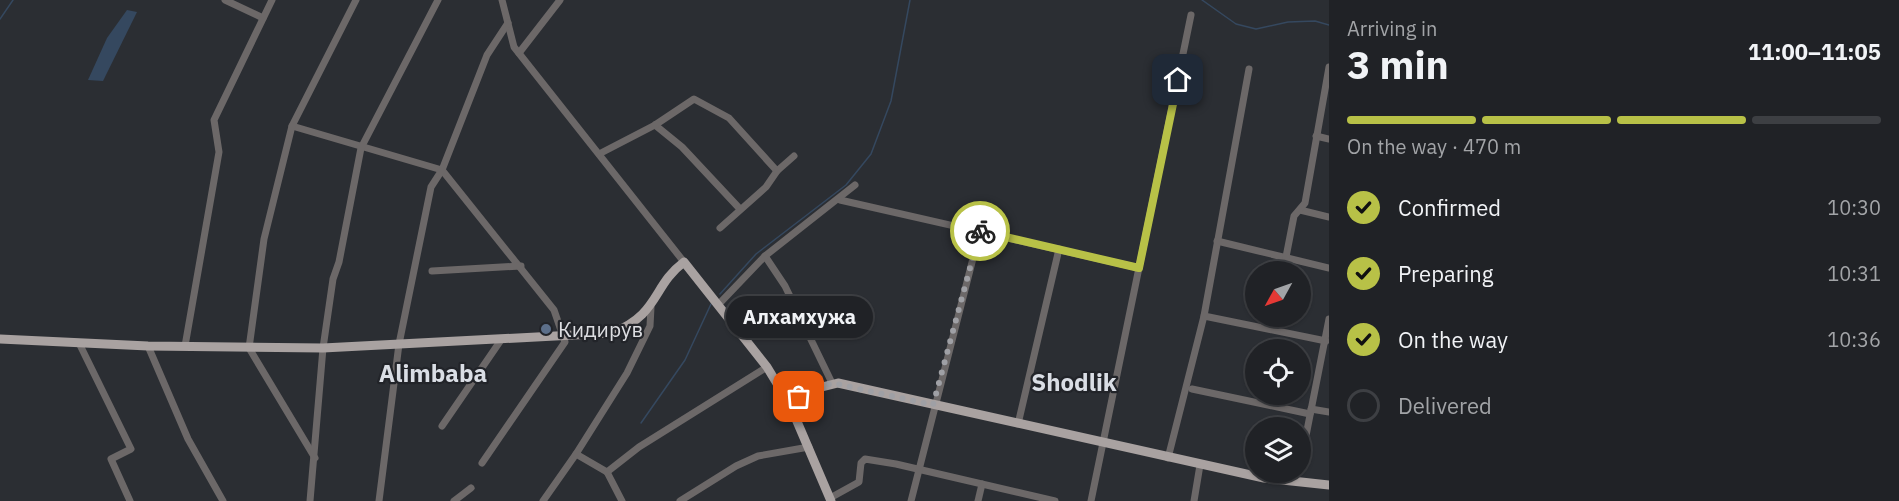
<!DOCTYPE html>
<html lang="en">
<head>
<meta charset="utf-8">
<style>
  :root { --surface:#202226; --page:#282a2e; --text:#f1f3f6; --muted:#a2a4a7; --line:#3d3f43; --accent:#b8c147 }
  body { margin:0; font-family:"IBM Plex Sans",sans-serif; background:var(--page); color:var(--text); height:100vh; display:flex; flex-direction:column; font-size:22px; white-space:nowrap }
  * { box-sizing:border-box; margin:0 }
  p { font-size:20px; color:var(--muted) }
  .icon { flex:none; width:33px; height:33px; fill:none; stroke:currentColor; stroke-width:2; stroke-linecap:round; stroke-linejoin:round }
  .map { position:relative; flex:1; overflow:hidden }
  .panel { display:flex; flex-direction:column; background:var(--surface); width:570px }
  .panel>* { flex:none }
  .needle { width:39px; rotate:230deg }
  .tools { position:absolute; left:1245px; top:261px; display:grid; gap:12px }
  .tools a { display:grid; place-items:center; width:66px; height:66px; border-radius:50%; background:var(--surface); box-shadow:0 2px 4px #0004,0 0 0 2px var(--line); font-size:30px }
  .pin { position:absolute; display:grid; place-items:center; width:51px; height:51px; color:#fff; margin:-26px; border-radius:12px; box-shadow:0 3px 9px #0006 }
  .courier { position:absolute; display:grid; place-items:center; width:60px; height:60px; margin:-30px; border:4px solid #b8c147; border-radius:50%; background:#fff; color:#222; box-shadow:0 2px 8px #0007 }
  .bubble { position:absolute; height:42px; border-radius:21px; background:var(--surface); box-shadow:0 2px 4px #0004,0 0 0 2px var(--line); font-size:20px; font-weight:700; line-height:42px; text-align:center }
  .head em { font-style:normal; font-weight:700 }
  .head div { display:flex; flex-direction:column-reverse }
  .head { display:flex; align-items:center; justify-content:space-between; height:102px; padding:0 18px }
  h1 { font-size:39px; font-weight:700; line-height:45px }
  .bar { display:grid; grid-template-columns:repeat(4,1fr); gap:9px 6px; align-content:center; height:72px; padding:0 18px }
  .bar i { height:8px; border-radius:4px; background:var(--line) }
  .bar .selected { background:var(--accent) }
  .bar p { grid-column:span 4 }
  ol { padding:0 18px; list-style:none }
  li { display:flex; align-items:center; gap:18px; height:66px }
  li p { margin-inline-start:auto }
  li .icon { padding:6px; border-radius:50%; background:var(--accent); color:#111; stroke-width:4 }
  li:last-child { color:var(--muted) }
  li i { width:33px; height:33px; border:3px solid var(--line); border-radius:50% }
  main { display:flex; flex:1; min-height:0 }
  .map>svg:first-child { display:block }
  .water { fill:#35485f }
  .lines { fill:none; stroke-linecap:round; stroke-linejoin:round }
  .stream { stroke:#35485f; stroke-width:1.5 }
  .minor { stroke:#6c6868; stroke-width:7 }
  .major { stroke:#a9a2a1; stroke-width:9 }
  .done { stroke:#9fa0a5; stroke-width:6; stroke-dasharray:0 10.8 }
  .route { stroke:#b8c147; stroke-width:8 }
  .service-dot { fill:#5c6f8a; stroke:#222429; stroke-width:2 }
  .labels { text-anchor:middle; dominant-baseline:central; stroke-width:4.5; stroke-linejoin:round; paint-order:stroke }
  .poi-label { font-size:21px; fill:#dddee2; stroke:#222429; text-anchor:start }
  .quarter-label { font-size:24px; font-weight:bold; fill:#dadee5; stroke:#222429 }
</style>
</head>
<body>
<main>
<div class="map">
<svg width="1329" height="501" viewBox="0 0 1329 501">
  <rect width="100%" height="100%" fill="#2b2e33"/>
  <!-- water -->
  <path class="water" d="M 127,10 L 137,12 L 103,81 L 88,80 L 107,38 Z"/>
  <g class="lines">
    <!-- stream -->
    <g class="stream">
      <path d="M 1202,0 L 1236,24 L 1256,29 L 1288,22 L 1315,21 L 1329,25"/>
      <path d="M 0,19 L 13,0"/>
      <path d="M 720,294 L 756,254 L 846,185 L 871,154 L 891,101 L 910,0"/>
      <path d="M 641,423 L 685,360 L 711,304"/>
    </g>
    <!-- minor -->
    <g class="minor">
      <path d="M 225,0 L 263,18"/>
      <path d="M 502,0 L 514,47 L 684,262"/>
      <path d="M 519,53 L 560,0"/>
      <path d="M 655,125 L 682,147 L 740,209"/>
      <path d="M 292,126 L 442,170 L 554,310 L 565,342 L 482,463"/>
      <path d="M 1316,136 L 1329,139"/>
      <path d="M 599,154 L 655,125 L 694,99 L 729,118 L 777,171"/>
      <path d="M 840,200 L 1139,268"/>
      <path d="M 1300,210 L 1329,217"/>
      <path d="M 720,228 L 766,187 L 777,171 L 794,156"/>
      <path d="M 1217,241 L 1329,268"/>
      <path d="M 765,256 L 785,286 L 832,383"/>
      <path d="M 1286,257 L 1294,216 L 1305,203 L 1329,67"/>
      <path d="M 432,271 L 521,266"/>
      <path d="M 718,305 L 765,256 L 855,185"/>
      <path d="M 1204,316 L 1326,341"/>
      <path d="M 79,343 L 131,449 L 111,459 L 130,501"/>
      <path d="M 148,346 L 188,439 L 223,501"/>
      <path d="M 185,346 L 219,152 L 214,120 L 272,0"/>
      <path d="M 1192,389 L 1310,414"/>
      <path d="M 1311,409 L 1329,412"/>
      <path d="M 1018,424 L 1059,249"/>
      <path d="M 442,426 L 501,340"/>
      <path d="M 576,454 L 607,472 L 622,501"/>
      <path d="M 315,458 L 249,348 L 264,239 L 292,126 L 356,0"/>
      <path d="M 1168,458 L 1204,316 L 1249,69"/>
      <path d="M 1300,466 L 1329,319"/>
      <path d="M 607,472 L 639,447 L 767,367"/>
      <path d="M 830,498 L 859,482 L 861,463 L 865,459 L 896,464 L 1055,501"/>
      <path d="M 310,501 L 323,348 L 333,279 L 339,262 L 361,148 L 438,0"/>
      <path d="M 379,501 L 399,344 L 431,187 L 442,170 L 487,55 L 508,23"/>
      <path d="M 454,501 L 471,488"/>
      <path d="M 543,501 L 576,454 L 627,373 L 650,326 L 651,307"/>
      <path d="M 680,501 L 736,466 L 758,456 L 809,447"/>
      <path d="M 911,501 L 980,231"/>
      <path d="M 978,501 L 982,484"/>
      <path d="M 1091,501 L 1191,15"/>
      <path d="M 1194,501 L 1200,465"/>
    </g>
    <!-- major -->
    <g class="major">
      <path d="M 0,339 L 148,346 L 323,348 L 612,333 C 660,314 652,286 684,262 L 767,367 L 790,405 L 831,501"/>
      <path d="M 790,405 L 818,388 L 838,383 L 1264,478 L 1329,485"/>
    </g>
  </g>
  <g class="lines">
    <!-- done -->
    <path class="done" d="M 799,397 L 832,383 L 933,405 L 980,231"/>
    <!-- route -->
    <path class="route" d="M 980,231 L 1139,268 L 1178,80"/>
  </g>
  <!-- markers -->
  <circle class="service-dot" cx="546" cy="329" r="6"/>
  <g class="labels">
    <!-- poi labels -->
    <g class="poi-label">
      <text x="558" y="329">Кидирув</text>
    </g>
    <!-- quarter labels -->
    <g class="quarter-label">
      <text x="433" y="373">Alimbaba</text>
      <text x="1074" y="382">Shodlik</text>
    </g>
  </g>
</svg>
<div class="tools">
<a><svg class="needle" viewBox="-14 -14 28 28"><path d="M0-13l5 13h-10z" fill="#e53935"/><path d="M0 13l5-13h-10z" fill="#a2a4a7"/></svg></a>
<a><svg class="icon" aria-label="locate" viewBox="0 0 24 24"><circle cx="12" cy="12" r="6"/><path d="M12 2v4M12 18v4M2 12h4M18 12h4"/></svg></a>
<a><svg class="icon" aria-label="layers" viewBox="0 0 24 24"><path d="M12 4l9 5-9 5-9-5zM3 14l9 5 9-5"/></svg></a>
</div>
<div class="pin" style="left:799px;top:397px;background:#ea580c"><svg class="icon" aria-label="bag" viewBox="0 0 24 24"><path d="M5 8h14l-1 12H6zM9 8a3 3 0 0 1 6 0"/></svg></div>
<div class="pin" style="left:1178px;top:80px;background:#1f2937"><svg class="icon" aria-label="home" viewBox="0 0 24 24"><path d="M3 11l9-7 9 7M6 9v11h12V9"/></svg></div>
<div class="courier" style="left:980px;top:231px"><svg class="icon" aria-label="bike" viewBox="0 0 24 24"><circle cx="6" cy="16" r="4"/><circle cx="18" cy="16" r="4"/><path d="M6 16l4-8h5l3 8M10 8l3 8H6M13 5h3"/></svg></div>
<div class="bubble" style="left:726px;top:296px;width:147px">Алхамхужа</div>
</div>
<section class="panel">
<div class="head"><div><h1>3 min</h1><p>Arriving in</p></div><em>11:00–11:05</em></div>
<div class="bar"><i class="selected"></i><i class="selected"></i><i class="selected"></i><i></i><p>On the way · 470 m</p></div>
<ol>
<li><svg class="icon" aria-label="check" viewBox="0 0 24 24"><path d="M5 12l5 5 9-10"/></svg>Confirmed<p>10:30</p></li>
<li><svg class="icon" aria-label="check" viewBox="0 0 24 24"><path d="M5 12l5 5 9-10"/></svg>Preparing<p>10:31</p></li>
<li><svg class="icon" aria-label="check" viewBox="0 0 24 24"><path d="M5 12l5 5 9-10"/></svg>On the way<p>10:36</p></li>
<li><i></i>Delivered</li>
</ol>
</section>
</main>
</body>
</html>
